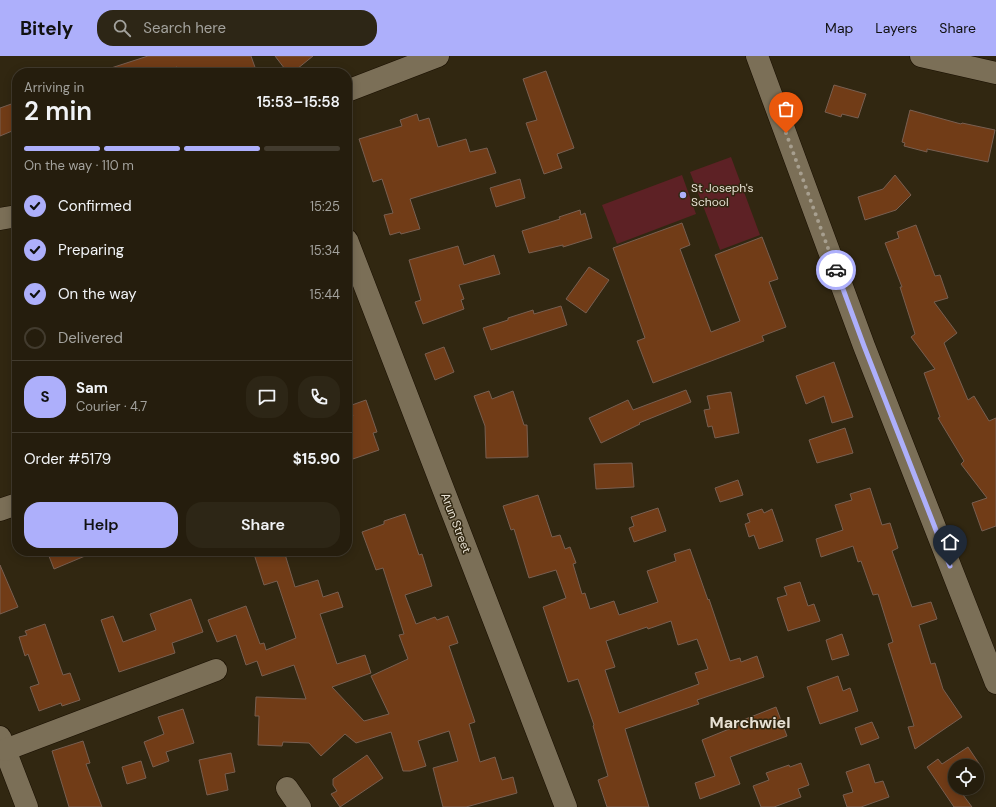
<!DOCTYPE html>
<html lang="en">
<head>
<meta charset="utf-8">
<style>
  :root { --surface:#251d0d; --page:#2d2616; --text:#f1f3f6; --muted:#a3a29d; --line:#423b2e; --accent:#adaffb }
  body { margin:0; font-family:"DM Sans",sans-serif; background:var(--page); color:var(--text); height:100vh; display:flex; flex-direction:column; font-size:15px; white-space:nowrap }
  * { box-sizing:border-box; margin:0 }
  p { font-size:13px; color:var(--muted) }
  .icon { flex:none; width:22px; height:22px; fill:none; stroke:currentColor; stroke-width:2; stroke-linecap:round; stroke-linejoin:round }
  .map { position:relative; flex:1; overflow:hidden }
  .side { position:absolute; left:12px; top:12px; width:340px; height:488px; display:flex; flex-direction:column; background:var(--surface); border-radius:16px; box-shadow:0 2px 10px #0003,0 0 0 1px var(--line) }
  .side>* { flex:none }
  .controls { position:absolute; left:948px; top:703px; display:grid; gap:8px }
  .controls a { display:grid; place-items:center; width:36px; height:36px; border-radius:50%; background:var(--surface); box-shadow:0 2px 10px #0003,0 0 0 1px var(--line); font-size:20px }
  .pin { position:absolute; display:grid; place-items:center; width:34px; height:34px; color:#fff; margin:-41px -17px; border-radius:50% 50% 50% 0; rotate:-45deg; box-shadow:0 0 4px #0007 }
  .pin .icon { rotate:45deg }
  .courier { position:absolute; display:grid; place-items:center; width:40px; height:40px; margin:-20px; border:3px solid #adaffb; border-radius:50%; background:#fff; color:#222; box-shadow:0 1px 5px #0007 }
  .head em { font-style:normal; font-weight:600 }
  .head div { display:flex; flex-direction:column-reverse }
  .head { display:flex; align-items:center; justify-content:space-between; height:68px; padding:0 12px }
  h1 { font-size:26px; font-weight:600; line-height:30px }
  .bar { display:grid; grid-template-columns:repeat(4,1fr); gap:6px 4px; align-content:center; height:48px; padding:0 12px }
  .bar i { height:5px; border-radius:3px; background:var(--line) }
  .bar .active { background:var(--accent) }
  .bar p { grid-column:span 4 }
  .line { display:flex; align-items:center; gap:10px; padding:0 12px; border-top:1px solid var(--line) }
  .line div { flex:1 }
  .round { display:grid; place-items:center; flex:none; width:42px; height:42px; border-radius:16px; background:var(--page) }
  ol { padding:0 12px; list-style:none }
  li { display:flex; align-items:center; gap:12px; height:44px }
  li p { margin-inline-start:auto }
  li .icon { padding:4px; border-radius:50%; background:var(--accent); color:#111; stroke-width:4 }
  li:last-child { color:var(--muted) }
  li i { width:22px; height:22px; border:2px solid var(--line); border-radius:50% }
  .cta { display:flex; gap:8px; margin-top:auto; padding:8px 12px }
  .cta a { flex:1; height:46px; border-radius:16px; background:var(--accent); color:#111; font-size:16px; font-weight:600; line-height:46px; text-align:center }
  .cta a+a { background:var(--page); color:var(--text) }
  header { display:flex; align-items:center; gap:24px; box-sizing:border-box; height:56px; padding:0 20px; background:var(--accent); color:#111 }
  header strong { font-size:19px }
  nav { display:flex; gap:22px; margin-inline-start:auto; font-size:14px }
  .search { width:280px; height:36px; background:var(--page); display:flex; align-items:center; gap:10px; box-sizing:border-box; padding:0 14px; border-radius:16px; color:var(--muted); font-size:15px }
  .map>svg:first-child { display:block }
  .green { fill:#5d2125 }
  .building { fill:#713c17; stroke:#785f51; fill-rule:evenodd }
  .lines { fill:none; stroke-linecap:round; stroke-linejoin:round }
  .minor-casing { stroke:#190f00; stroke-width:23 }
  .minor { stroke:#7b6f57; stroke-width:22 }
  .done { stroke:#a79f8f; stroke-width:4; stroke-dasharray:0 7.2 }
  .route { stroke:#adaffb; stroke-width:5 }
  .poi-dot { fill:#adaffb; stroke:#312711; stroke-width:1.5 }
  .labels { text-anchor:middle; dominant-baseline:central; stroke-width:3; stroke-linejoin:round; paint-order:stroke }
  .poi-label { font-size:12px; fill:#e7e0d3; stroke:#312711; text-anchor:start }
  .street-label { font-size:12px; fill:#e7e0d3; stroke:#312711 }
  .district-label { font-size:16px; font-weight:bold; fill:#e7e0d3; stroke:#312711 }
</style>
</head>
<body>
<header>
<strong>Bitely</strong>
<div class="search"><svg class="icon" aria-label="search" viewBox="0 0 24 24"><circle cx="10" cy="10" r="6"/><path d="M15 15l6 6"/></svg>Search here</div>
<nav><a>Map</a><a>Layers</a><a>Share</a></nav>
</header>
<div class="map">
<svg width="996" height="751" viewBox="0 0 996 751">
  <rect width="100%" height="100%" fill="#312711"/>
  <!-- green -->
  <g class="green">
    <path d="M 731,101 L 760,179 L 720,194 L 690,116 Z"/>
    <path d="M 682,119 L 696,158 L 617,188 L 602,149 Z"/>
  </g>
  <!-- building -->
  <g class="building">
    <path d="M 148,0 L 251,0 L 257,17 L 179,17 L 177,11 L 157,17 L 105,17 L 105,14 Z"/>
    <path d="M 275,0 L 313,0 L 292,17 L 288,17 Z"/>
    <path d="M 546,15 L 574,92 L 557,98 L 562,112 L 544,118 L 526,67 L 537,64 L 523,23 Z"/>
    <path d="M 834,29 L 866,38 L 858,62 L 842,58 L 841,61 L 825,56 Z"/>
    <path d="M 17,46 L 17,73 L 0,80 L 0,52 Z"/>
    <path d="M 910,54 L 961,68 L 962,67 L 995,74 L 988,106 L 927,93 L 927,96 L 904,90 L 905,87 L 902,86 Z"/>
    <path d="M 417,58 L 419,65 L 429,62 L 438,91 L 466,83 L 470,96 L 487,92 L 496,117 L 410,143 L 420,173 L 401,178 L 400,176 L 390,179 L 384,159 L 393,157 L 382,123 L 373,126 L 359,83 L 402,70 L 400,64 Z"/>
    <path d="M 895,119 L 911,139 L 896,154 L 865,164 L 858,141 L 883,133 Z"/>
    <path d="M 520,123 L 525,142 L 496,151 L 490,132 Z"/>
    <path d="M 580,154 L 581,159 L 585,157 L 592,182 L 563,191 L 563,189 L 529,197 L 522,175 L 560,163 L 559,161 Z"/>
    <path d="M 682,167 L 690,189 L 680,193 L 711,276 L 740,265 L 715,199 L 762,181 L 778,223 L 769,226 L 786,271 L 762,280 L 764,285 L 653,327 L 637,285 L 645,282 L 613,192 Z"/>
    <path d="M 916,169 L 935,220 L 940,219 L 948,242 L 934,246 L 957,277 L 944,287 L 968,344 L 974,340 L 989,365 L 996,362 L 996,470 L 982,475 L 972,447 L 987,442 L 961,408 L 964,405 L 938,362 L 940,361 L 924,317 L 935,313 L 911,281 L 915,278 L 900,231 L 902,231 L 885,187 L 899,182 L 897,176 Z"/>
    <path d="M 458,190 L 464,209 L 494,199 L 500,218 L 459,229 L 464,243 L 461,244 L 464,253 L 423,268 L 415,246 L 421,244 L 409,204 Z"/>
    <path d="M 589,211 L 609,224 L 586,257 L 566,243 Z"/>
    <path d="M 561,250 L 567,269 L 491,294 L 483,272 L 508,264 L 508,262 L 533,254 L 534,258 Z"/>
    <path d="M 444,291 L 454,316 L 435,324 L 425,298 Z"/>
    <path d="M 834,306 L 853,361 L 832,367 L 824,340 L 806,348 L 796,320 Z"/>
    <path d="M 686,334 L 691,346 L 639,367 L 640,368 L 601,387 L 589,362 L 628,344 L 633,354 Z"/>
    <path d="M 489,335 L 492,343 L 513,335 L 524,369 L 527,369 L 528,401 L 486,402 L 485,370 L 474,340 Z"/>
    <path d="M 731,336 L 739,377 L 715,382 L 712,370 L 708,371 L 704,354 L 710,353 L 707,340 Z"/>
    <path d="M 366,344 L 377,376 L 373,377 L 379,394 L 347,405 L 347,362 L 353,360 L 349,350 Z"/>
    <path d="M 845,372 L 853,397 L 817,407 L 809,384 Z"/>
    <path d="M 632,407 L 634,431 L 596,433 L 594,408 Z"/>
    <path d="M 738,424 L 743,439 L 720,446 L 715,432 Z"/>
    <path d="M 870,432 L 882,469 L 890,467 L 898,492 L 892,495 L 912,551 L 931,546 L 937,563 L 919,569 L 931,608 L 935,607 L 943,633 L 962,661 L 915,693 L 908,671 L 914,670 L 888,588 L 893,586 L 878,538 L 873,539 L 861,505 L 858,506 L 853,490 L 821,501 L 816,483 L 843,474 L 835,449 L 852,444 L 850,438 Z"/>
    <path d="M 538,439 L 552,481 L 560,479 L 565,493 L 570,491 L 576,507 L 573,508 L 582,538 L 585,537 L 590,553 L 614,545 L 619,559 L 658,546 L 647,515 L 676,505 L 674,498 L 690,493 L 708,544 L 709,543 L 730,605 L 740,602 L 741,606 L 757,600 L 764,621 L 697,644 L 699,648 L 625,673 L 649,751 L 607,751 L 598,724 L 608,720 L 593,670 L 594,669 L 578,623 L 568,626 L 543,551 L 566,542 L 556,514 L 529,522 L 514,473 L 511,474 L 503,450 ZM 671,565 L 678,589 L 697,583 L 708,613 L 695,617 L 699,628 L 619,657 L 605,614 L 615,611 L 606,585 L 647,571 L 648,573 Z"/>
    <path d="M 658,452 L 666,475 L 634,486 L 629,472 L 634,470 L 631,461 Z"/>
    <path d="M 762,453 L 764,457 L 772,453 L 783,485 L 759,493 L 754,479 L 749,481 L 745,468 L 750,466 L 747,458 Z"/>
    <path d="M 405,458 L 419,499 L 422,498 L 432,530 L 405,539 L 416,568 L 435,561 L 437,564 L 448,560 L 458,587 L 449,590 L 475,666 L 469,668 L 480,706 L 495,701 L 502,724 L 513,721 L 517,737 L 466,751 L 443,751 L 433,712 L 458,705 L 449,675 L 418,685 L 426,710 L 410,715 L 403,715 L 391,676 L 356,687 L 345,678 L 321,700 L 309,687 L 283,686 L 282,690 L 258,689 L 259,660 L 255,660 L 256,641 L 306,643 L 294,609 L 262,620 L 257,605 L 246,609 L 236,579 L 217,586 L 208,564 L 246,550 L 260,588 L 264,587 L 266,594 L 296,582 L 277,525 L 264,529 L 253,495 L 284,495 L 295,531 L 318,524 L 323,541 L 338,536 L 343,551 L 320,558 L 337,608 L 365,599 L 371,617 L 332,631 L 364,665 L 389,658 L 371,620 L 408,603 L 399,579 L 404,578 L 383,512 L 376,514 L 362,476 L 384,468 L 384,465 Z"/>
    <path d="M 47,495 L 97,495 L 54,513 Z"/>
    <path d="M 0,509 L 18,551 L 0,558 Z"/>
    <path d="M 800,526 L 808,550 L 814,548 L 820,565 L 788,575 L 777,542 L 787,539 L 784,531 Z"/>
    <path d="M 191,543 L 203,576 L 172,587 L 175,597 L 119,616 L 101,564 L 113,560 L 123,586 L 156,574 L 150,558 Z"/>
    <path d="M 45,568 L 63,619 L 70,617 L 80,644 L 62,650 L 61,647 L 39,655 L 30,631 L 39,628 L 28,598 L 25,600 L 19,581 L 27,579 L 25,575 Z"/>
    <path d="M 842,578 L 849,599 L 832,604 L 826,584 Z"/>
    <path d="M 838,620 L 843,635 L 850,632 L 858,655 L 820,668 L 807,631 Z"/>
    <path d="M 776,651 L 787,680 L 730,701 L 740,728 L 700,743 L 695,727 L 715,720 L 702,684 L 739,669 L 738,666 Z"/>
    <path d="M 183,653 L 194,687 L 166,696 L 169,705 L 153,711 L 144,686 L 164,678 L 158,661 Z"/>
    <path d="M 872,666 L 879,682 L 861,689 L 855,672 Z"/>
    <path d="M 83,685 L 90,707 L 86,708 L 102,751 L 69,751 L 52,695 Z"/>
    <path d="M 968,691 L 982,712 L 977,716 L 977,710 L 955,710 L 955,732 L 958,732 L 972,751 L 954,751 L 927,711 L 938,703 L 942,708 Z"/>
    <path d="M 231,697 L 235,716 L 225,718 L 228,734 L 207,739 L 199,704 Z"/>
    <path d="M 367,699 L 383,722 L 340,751 L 331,738 L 337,735 L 333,729 L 333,723 Z"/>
    <path d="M 141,705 L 146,722 L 127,728 L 122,711 Z"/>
    <path d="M 801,707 L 809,729 L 798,733 L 801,741 L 774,751 L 761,751 L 753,730 L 769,724 L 766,717 L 789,709 L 790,711 Z"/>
    <path d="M 869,708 L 875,727 L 883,725 L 889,741 L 861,751 L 847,751 L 843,739 L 853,736 L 846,716 Z"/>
  </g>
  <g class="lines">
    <!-- minor casing -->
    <g class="minor-casing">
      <g id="minor">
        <path d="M 757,0 L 864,290 L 996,627"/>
        <path d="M 921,0 L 996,17"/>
        <path d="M 347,35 L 438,0"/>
        <path d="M 0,163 L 17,160"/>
        <path d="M 347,184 L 566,751"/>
        <path d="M 0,454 L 17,448"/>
        <path d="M 0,681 L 27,751"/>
        <path d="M 5,694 L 216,614"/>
        <path d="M 287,732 L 300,751"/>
      </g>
    </g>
    <!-- minor -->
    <use href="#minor" class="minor"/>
  </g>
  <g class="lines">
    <!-- done -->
    <path class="done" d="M 786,77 L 836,214"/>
    <!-- route -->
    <path class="route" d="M 836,214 L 864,290 L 950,510"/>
  </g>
  <!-- markers -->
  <circle class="poi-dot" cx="683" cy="139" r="4"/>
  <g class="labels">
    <!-- poi labels -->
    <g class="poi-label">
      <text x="691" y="132">St Joseph's<tspan x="691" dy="14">School</tspan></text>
    </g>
    <!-- street labels -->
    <g class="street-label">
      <text transform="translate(456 467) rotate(69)">Arun Street</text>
    </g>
    <!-- district labels -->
    <g class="district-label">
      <text x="750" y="666">Marchwiel</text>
    </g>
  </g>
</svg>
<div class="controls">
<a><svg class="icon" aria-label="locate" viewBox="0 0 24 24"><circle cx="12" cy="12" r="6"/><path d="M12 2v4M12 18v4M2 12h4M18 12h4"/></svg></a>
</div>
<div class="pin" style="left:786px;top:77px;background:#ea580c"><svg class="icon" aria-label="bag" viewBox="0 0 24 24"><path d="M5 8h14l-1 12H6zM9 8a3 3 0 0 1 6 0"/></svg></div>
<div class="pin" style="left:950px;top:510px;background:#1f2937"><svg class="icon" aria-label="home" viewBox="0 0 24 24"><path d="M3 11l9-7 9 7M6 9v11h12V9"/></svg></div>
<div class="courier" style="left:836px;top:214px"><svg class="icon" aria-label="car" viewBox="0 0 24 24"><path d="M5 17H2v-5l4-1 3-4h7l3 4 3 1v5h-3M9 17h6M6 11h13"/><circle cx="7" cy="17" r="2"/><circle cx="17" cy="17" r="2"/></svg></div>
<section class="side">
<div class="head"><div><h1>2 min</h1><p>Arriving in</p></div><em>15:53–15:58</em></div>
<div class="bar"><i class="active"></i><i class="active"></i><i class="active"></i><i></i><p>On the way · 110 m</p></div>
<ol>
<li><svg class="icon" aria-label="check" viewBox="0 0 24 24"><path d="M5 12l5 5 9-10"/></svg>Confirmed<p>15:25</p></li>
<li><svg class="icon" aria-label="check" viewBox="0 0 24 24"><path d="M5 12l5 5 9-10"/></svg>Preparing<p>15:34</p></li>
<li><svg class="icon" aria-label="check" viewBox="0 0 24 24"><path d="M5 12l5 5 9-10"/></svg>On the way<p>15:44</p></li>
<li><i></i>Delivered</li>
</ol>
<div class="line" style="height:72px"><b class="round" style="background:var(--accent);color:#111">S</b><div><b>Sam</b><p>Courier · 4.7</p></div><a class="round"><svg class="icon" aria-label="chat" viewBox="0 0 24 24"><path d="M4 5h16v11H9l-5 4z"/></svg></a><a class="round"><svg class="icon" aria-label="phone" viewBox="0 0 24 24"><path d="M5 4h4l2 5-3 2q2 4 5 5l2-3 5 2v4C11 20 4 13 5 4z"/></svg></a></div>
<div class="line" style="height:52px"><div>Order #5179</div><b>$15.90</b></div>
<div class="cta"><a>Help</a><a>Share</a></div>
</section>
</div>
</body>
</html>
